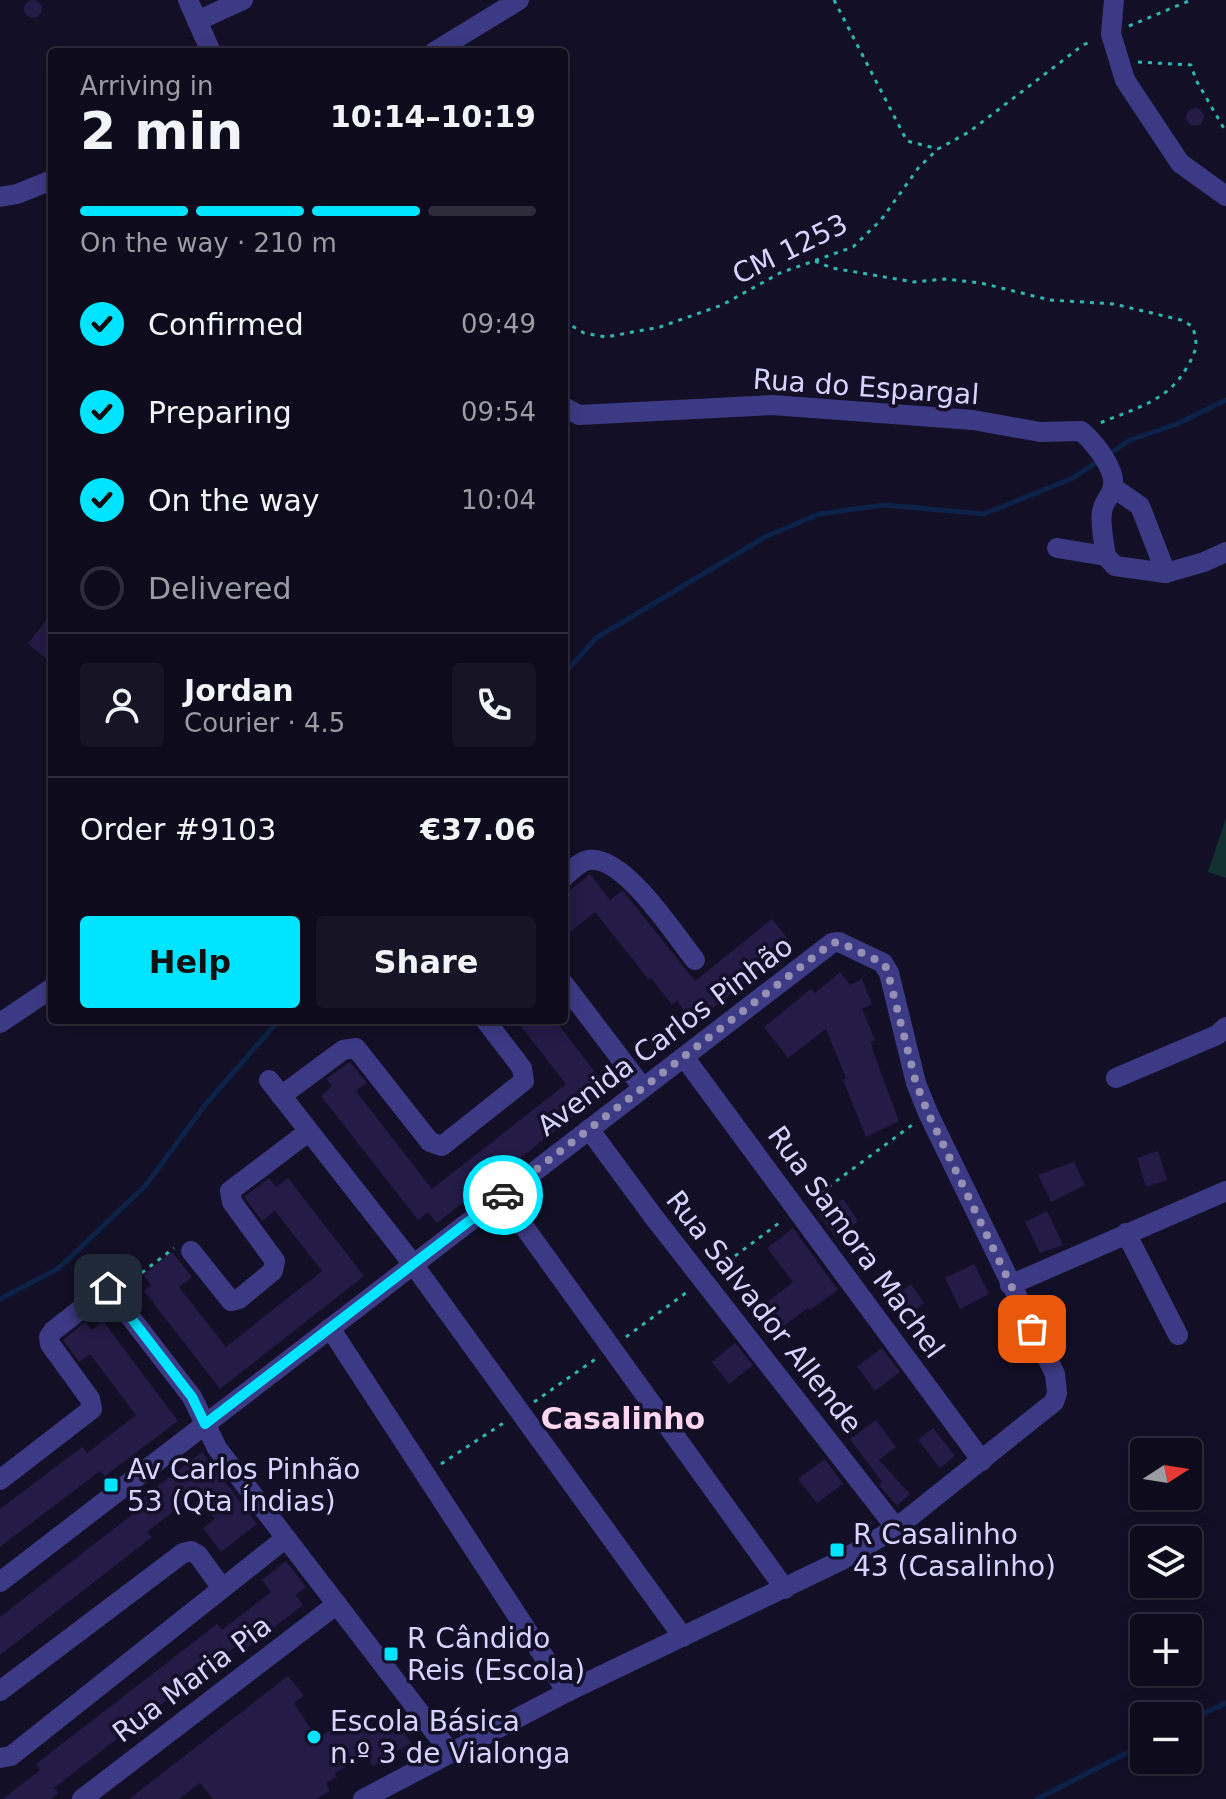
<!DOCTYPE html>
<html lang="en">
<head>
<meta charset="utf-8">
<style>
  :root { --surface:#0e0b1c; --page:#171425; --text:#f1f3f6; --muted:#9b9ba3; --line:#2e2b3b; --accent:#00e5ff }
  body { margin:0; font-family:"DejaVu Sans",sans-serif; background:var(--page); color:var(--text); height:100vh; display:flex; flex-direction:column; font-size:30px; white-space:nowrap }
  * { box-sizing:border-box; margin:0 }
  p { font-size:26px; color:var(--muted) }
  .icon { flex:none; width:44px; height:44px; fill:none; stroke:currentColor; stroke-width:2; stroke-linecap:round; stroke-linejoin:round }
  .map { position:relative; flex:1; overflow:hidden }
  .drawer { position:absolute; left:48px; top:48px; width:520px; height:976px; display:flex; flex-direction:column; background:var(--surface); border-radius:8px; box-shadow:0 4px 20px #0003,0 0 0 2px var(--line) }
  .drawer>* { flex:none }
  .needle { width:52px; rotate:78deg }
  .controls { position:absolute; left:1130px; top:1438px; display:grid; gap:16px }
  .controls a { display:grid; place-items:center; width:72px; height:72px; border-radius:8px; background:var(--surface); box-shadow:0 4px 20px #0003,0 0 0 2px var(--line); font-size:40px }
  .pin { position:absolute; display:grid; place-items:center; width:68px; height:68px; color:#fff; margin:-34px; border-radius:16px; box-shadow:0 4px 12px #0006 }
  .courier { position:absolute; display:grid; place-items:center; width:80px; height:80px; margin:-40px; border:6px solid #00e5ff; border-radius:50%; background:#fff; color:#222; box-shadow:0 2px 10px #0007 }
  .summary em { font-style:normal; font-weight:700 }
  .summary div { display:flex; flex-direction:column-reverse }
  .summary { display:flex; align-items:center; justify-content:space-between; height:136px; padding:0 32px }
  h1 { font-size:52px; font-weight:700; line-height:60px }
  .bar { display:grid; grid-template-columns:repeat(4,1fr); gap:12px 8px; align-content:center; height:96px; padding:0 32px }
  .bar i { height:10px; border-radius:6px; background:var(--line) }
  .bar .active { background:var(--accent) }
  .bar p { grid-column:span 4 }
  .line { display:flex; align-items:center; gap:20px; padding:0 32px; border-top:2px solid var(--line) }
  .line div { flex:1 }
  .round { display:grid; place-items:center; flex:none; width:84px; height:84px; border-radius:8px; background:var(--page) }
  ol { padding:0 32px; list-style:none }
  li { display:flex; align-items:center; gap:24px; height:88px }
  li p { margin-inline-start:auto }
  li .icon { padding:8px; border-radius:50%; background:var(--accent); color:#111; stroke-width:4 }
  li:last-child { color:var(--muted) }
  li i { width:44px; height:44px; border:4px solid var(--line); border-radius:50% }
  .cta { display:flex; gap:16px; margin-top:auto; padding:16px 32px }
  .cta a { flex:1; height:92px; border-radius:8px; background:var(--accent); color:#111; font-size:32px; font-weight:700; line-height:92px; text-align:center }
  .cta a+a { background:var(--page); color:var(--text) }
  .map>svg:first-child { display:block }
  .green { fill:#12302f }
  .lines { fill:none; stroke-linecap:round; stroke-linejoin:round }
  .stream { stroke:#0c2248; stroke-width:5 }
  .building { fill:#241b47 }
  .path { stroke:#2fb8b0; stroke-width:3; stroke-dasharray:4 6; stroke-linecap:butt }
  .minor { stroke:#3d3a85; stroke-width:20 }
  .done { stroke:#948fb3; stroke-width:8; stroke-dasharray:0 14.4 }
  .route { stroke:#00e5ff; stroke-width:10 }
  .poi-dot { fill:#00e5ff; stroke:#130f26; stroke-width:3 }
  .labels { text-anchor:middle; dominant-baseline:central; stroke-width:7; stroke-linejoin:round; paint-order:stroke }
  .street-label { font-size:28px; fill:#d9d4ff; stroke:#130f26 }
  .poi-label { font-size:28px; fill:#d9d4ff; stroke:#130f26; text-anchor:start }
  .neighbourhood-label { font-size:30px; font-weight:bold; fill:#ffd6f0; stroke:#130f26 }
</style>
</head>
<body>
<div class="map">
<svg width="1226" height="1799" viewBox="0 0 1226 1799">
  <rect width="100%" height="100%" fill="#130f26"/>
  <!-- green -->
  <path class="green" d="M 1226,818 L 1226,878 L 1208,872 Z"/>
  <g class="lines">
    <!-- stream -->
    <g class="stream">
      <path d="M 1108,455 L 1130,440 L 1177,424 L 1226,400"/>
      <path d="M 564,674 L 596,638 L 765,537 L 819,514 L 884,505 L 984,514 L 1073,478 L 1100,460"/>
      <path d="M 0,1299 L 59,1268 L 145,1186 L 206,1104 L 279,1020"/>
      <path d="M 1188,1721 L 1226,1703"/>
      <path d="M 1037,1799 L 1144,1744"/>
    </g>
  </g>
  <!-- building -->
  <g class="building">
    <circle cx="33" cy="9" r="9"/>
    <circle cx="1195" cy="117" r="9"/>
    <path d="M 52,612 L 52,663 L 28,644 Z"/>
    <path d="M 590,874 L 610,900 L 622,891 L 624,892 L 695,981 L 772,919 L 793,945 L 694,1023 L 677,1001 L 672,1005 L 651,978 L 649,980 L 595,912 L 564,937 L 564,895 Z"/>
    <path d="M 840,972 L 850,985 L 862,979 L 872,1004 L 862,1009 L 875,1040 L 871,1042 L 873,1051 L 899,1121 L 866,1137 L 843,1080 L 846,1078 L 826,1029 L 788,1058 L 764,1027 L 811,989 L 815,993 Z"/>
    <path d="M 516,1020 L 555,1020 L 601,1080 L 591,1088 L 598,1097 L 437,1223 L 428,1212 L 418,1220 L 321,1096 L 332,1086 L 326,1079 L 350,1062 L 367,1083 L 356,1091 L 432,1189 L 566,1084 Z"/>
    <path d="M 1158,1151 L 1167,1180 L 1146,1187 L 1137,1158 Z"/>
    <path d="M 1074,1162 L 1085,1185 L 1051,1202 L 1038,1175 Z"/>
    <path d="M 269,1178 L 276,1187 L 288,1178 L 364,1276 L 220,1389 L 144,1291 L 151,1285 L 143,1275 L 172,1252 L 192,1277 L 179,1287 L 226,1347 L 322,1271 L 275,1211 L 262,1221 L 244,1197 Z"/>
    <path d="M 843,1199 L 858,1221 L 836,1238 L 820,1216 Z"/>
    <path d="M 1047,1211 L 1063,1245 L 1040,1253 L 1025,1222 Z"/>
    <path d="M 793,1228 L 838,1290 L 810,1310 L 808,1308 L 769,1337 L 752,1314 L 793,1282 L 767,1248 Z"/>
    <path d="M 974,1264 L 989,1294 L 960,1309 L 945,1278 Z"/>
    <path d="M 895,1280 L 903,1290 L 911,1284 L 924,1303 L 901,1321 L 880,1292 Z"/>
    <path d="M 103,1321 L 178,1421 L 105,1476 L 100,1471 L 0,1547 L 0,1509 L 82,1447 L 87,1453 L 136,1415 L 90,1354 L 79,1362 L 63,1340 L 85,1322 L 92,1330 Z"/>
    <path d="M 735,1343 L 753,1365 L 729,1384 L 712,1362 Z"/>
    <path d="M 882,1348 L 900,1372 L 875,1391 L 857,1366 Z"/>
    <path d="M 876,1420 L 896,1447 L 879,1460 L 910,1494 L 897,1506 L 879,1485 L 882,1482 L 850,1439 Z"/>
    <path d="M 933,1428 L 955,1456 L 940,1468 L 918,1440 Z"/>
    <path d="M 202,1452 L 257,1524 L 221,1552 L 203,1528 L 215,1519 L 196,1494 L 147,1532 L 152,1537 L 0,1655 L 0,1617 L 133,1514 L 129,1508 Z"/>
    <path d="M 825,1459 L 843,1484 L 817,1503 L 798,1479 Z"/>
    <path d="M 286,1561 L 306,1587 L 296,1595 L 303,1605 L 241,1653 L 235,1647 L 54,1788 L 58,1793 L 51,1799 L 3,1799 L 40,1770 L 36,1764 L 217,1624 L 222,1630 L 271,1592 L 262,1580 Z"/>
    <path d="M 288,1676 L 304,1696 L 294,1703 L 317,1738 L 359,1713 L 369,1730 L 394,1715 L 411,1743 L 373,1766 L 366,1755 L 335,1773 L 337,1777 L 326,1783 L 330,1791 L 316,1799 L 213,1799 L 200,1783 L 179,1799 L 129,1799 Z"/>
  </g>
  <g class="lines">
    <!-- path -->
    <g class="path">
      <path d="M 834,0 L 907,141 L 938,149"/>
      <path d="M 1129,26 L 1191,0"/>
      <path d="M 1138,62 L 1191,65 L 1196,80 L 1226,132"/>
      <path d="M 815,261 L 832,268 L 914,282 L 945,279 L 981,283 L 1050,300 L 1114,304 L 1181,320 L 1192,326 C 1199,343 1196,352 1187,367 C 1169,401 1133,409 1100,423"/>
      <path d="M 564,321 L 584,333 L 606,337 L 660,327 L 722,305 L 780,273 L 853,247 L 881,220 L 919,167 L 938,149 L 969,132 L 1083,45 L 1093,41"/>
      <path d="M 812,1199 L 912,1125"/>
      <path d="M 719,1268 L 783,1220"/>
      <path d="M 126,1285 L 174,1248"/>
      <path d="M 626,1337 L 687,1292"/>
      <path d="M 534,1402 L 597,1358"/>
      <path d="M 441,1464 L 505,1422"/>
    </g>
    <!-- minor -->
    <g class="minor">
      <path d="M 188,0 L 211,52"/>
      <path d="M 1114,0 L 1111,34 L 1125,80 L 1180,163 L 1226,196"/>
      <path d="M 197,21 L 243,0"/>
      <path d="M 434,52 L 519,0"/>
      <path d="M 0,197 L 17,194 L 52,180"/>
      <path d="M 564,407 L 579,415 L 772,405 L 973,420 L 1040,432 L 1081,431 C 1094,442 1119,472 1112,490 C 1109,498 1103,503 1102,512 C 1100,526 1104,543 1106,556 L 1115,566 L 1166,573 L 1204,562 L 1226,552"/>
      <path d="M 1114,488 L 1140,506 L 1166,573"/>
      <path d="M 1057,548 L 1106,556"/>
      <path d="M 564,877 C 571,871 580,861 589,860 C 624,855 675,935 695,960"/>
      <path d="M 564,984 L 643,1088"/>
      <path d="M 0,1023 L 52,988"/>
      <path d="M 684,1057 L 982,1461"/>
      <path d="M 1116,1078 L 1217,1035 L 1226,1027"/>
      <path d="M 269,1080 L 413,1264 L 683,1637"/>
      <path d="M 281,1096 L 343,1050 L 356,1048 L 430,1142 L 442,1146 L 524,1081 L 522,1068 L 485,1020"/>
      <path d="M 589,1129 L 653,1216 L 896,1528"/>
      <path d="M 502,1196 L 785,1589"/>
      <path d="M 1126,1233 L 1178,1335"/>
      <path d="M 191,1251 L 231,1301 L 239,1299 L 273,1271 L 275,1261 L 232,1202 L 230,1191 L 308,1132"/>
      <path d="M 1010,1285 L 1226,1191"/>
      <path d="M 330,1328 L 567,1692"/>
      <path d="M 0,1480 L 92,1409 L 90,1399 L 50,1344 L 49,1337 L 53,1331 L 108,1288 L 192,1397 L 217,1448 L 450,1752"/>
      <path d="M 0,1582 L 832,943 L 839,942 L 883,963 L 889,973 L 916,1083 L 928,1113 L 1055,1374 L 1057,1393 L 1054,1402 L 896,1528 L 842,1560 L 567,1692 L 363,1799"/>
      <path d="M 0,1691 L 183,1553 L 191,1551 L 198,1555 L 222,1588"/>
      <path d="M 0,1758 L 11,1756 L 286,1538"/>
      <path d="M 82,1799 L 337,1604"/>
    </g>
  </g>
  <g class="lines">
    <!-- done -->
    <path class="done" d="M 503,1195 L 832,943 L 839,942 L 883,963 L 887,969 L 916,1083 L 928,1113 L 1032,1329"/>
    <!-- route -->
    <path class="route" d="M 108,1288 L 192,1397 L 205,1424 L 503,1195"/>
  </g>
  <!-- markers -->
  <g class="poi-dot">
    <rect x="103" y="1477" width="16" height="16" rx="4"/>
    <rect x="829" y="1542" width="16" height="16" rx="4"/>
    <rect x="383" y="1646" width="16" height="16" rx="4"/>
    <circle cx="314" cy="1737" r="8"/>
  </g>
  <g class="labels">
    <!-- street labels -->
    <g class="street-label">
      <text transform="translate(790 249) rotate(-26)">CM 1253</text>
      <text transform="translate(866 387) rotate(4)">Rua do Espargal</text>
      <text transform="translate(665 1036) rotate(-37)">Avenida Carlos Pinhão</text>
      <text transform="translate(856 1242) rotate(54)">Rua Samora Machel</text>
      <text transform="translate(764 1312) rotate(52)">Rua Salvador Allende</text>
      <text transform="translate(192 1679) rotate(-37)">Rua Maria Pia</text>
    </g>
    <!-- poi labels -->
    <g class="poi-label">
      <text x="127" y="1469">Av Carlos Pinhão<tspan x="127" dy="32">53 (Qta Índias)</tspan></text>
      <text x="853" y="1534">R Casalinho<tspan x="853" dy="32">43 (Casalinho)</tspan></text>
      <text x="407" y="1638">R Cândido<tspan x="407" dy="32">Reis (Escola)</tspan></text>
      <text x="330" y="1721">Escola Básica<tspan x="330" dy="32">n.º 3 de Vialonga</tspan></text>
    </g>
    <!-- neighbourhood labels -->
    <g class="neighbourhood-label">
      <text x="623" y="1418">Casalinho</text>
    </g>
  </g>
</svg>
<div class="controls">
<a><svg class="needle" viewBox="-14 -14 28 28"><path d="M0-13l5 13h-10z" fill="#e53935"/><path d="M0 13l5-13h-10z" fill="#9b9ba3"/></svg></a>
<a><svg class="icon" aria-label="layers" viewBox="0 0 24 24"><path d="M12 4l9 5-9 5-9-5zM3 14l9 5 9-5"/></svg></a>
<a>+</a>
<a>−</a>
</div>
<div class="pin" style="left:1032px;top:1329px;background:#ea580c"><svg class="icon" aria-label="bag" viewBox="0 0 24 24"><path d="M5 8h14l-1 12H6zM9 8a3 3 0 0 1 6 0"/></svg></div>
<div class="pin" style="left:108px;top:1288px;background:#1f2937"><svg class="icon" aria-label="home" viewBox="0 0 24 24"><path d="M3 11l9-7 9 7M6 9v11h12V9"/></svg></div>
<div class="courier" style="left:503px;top:1195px"><svg class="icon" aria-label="car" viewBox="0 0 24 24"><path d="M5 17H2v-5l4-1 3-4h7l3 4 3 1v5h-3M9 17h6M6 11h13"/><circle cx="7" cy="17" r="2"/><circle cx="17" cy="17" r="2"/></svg></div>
<section class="drawer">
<div class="summary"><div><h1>2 min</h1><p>Arriving in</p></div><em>10:14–10:19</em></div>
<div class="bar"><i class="active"></i><i class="active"></i><i class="active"></i><i></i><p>On the way · 210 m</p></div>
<ol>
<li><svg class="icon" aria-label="check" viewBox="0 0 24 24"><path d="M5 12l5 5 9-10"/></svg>Confirmed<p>09:49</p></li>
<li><svg class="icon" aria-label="check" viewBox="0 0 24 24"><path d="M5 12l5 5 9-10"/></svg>Preparing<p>09:54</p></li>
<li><svg class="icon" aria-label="check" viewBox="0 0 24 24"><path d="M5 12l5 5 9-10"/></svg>On the way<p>10:04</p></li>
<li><i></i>Delivered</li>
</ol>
<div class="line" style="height:144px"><a class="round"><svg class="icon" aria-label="person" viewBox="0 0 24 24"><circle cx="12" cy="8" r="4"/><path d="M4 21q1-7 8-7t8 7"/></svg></a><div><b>Jordan</b><p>Courier · 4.5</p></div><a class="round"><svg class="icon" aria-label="phone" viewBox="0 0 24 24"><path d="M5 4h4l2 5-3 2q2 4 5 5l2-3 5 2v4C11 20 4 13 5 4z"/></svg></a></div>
<div class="line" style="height:104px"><div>Order #9103</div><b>€37.06</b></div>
<div class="cta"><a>Help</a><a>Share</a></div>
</section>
</div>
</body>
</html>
